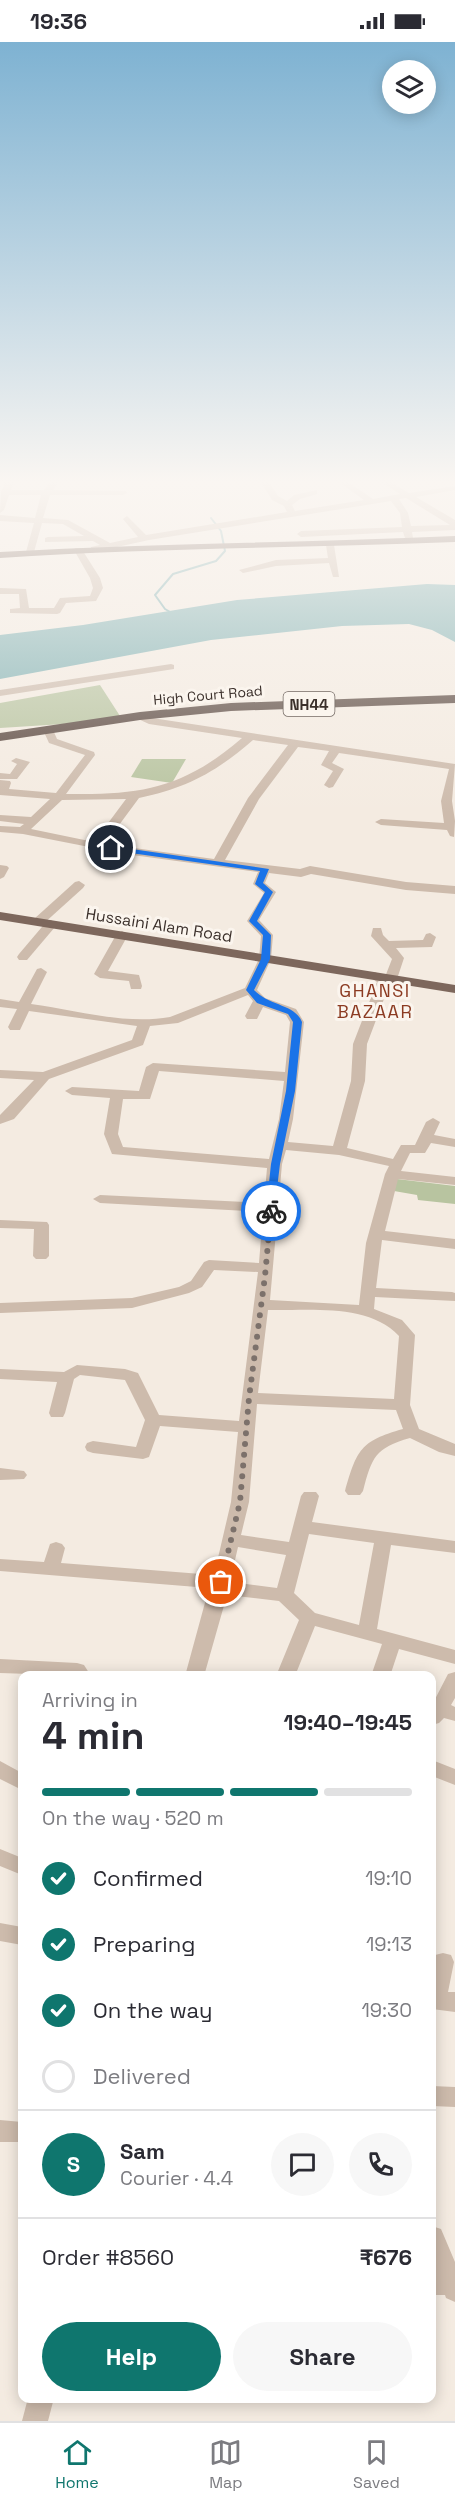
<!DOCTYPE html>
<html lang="en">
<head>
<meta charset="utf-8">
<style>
  :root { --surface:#fff; --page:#f7f7f7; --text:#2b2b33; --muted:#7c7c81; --line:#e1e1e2; --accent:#0f766e }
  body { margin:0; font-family:"Space Grotesk",sans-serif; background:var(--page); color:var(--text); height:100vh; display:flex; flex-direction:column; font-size:22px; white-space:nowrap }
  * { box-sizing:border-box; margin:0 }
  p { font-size:20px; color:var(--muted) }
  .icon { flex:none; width:33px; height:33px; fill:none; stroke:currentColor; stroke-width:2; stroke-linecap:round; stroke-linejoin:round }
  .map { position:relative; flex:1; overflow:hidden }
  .side { position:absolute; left:18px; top:1629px; width:418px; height:732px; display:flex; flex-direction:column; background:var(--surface); border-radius:12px; box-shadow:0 3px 15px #0003 }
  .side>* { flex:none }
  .tools { position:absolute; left:382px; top:18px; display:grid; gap:12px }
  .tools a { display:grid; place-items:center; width:54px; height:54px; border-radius:50%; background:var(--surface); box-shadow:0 3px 15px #0003; font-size:30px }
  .pin { position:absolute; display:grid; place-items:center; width:51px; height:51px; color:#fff; margin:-26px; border:3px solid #fff; border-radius:50%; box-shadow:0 2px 6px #0007 }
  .courier { position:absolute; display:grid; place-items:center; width:60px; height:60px; margin:-30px; border:4px solid #1a73e8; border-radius:50%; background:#fff; color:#222; box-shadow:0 2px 8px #0007 }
  .head em { font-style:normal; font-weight:600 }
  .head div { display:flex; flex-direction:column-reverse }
  .head { display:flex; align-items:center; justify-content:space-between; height:102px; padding:0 24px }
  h1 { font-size:39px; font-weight:600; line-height:45px }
  .bar { display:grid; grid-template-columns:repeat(4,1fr); gap:9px 6px; align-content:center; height:72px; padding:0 24px }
  .bar i { height:8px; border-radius:4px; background:var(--line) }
  .bar .active { background:var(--accent) }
  .bar p { grid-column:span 4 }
  .line { display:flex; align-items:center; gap:15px; padding:0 24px; border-top:2px solid var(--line) }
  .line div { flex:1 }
  .round { display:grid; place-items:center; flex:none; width:63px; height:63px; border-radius:32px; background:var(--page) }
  ol { padding:0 24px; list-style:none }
  li { display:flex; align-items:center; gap:18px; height:66px }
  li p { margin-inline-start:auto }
  li .icon { padding:6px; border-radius:50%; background:var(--accent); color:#fff; stroke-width:4 }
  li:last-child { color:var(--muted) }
  li i { width:33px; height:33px; border:3px solid var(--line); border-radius:50% }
  .cta { display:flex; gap:12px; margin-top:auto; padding:12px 24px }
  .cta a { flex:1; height:69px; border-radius:36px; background:var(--accent); color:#fff; font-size:24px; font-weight:600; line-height:69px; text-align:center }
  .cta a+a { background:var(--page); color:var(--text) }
  .status { display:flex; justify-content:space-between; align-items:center; height:42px; padding:0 30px; background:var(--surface); direction:ltr }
  .status svg { height:16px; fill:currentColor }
  .tab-bar { display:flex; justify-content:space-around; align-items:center; height:84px; border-top:2px solid var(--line); background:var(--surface); font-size:16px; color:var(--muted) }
  .tab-bar a { display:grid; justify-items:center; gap:3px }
  .tab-bar .active { color:var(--accent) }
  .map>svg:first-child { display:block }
  .green { fill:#b8c4a0 }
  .water { fill:#7fb0b2 }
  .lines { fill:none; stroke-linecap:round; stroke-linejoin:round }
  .stream { stroke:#7fb0b2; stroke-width:2 }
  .minor { fill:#cdbbac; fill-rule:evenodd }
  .major { fill:#7d675c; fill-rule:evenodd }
  .highway { fill:#5c4a42; fill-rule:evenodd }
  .route { fill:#1a73e8 }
  .done { stroke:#7c716b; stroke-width:6; stroke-dasharray:0 10.8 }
  .labels { text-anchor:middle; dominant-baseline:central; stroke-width:6; stroke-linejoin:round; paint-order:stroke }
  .far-street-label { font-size:14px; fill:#3b302b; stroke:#fbf5ee }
  .shield { fill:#fbf5ee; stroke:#756b66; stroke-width:1.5 }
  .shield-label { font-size:15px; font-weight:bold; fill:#3b302b }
  .street-label { font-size:16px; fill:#3b302b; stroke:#fbf5ee }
  .neighbourhood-label { font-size:18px; letter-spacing:1.5px; fill:#8c3b22; stroke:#fbf5ee }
</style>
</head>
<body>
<div class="status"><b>19:36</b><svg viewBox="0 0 49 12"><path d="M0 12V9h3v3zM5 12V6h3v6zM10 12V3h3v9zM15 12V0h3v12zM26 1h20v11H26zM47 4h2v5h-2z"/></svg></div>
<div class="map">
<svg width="455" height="2379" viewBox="0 0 455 2379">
  <rect width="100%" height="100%" fill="#f4ebe1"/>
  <!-- green -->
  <g class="green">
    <path d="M 100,643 L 120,674 L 64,682 L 0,686 L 0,661 Z"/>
    <path d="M 142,717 L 186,717 L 172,741 L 131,735 Z"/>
    <path d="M 397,1137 L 455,1144 L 455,1162 L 418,1158 L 417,1153 L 394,1149 Z"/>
  </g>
  <!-- water -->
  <path class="water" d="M 427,542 L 455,543 L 455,600 L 432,588 L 409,582 L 342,584 L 211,598 L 0,637 L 0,593 L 83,583 L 237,558 Z"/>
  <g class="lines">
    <!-- stream -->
    <path class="stream" d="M 172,571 L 165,567 L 155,553 L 173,532 L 216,519 L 225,509 L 221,489 L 211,476"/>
    <!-- minor -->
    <g class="minor">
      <path d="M 6,438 L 14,438 L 11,448 L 44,448 L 52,438 L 60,438 L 53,448 L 126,449 L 127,451 L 123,453 L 50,453 L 43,476 L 68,478 L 110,501 L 138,495 L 123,477 L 127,474 L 146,493 L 287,470 L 284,464 L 272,458 L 261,440 L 245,440 L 241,438 L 273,438 L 269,440 L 278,454 L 287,459 L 294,453 L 317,448 L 317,452 L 300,457 L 292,463 L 295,469 L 364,458 L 336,438 L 345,438 L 373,457 L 400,452 L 378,438 L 387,438 L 409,451 L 455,444 L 455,448 L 416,455 L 455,478 L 455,488 L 412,490 L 413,496 L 409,499 L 405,496 L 403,490 L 301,495 L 297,492 L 301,489 L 402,485 L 400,471 L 391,459 L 149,498 L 94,510 L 91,509 L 91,505 L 100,503 L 93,499 L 45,500 L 45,496 L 48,495 L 84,494 L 63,482 L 42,481 L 34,510 L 30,513 L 26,510 L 34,481 L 0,479 L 0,473 L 35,476 L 41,453 L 9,453 L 4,468 L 0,471 L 1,450 ZM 406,456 L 450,483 L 411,484 L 408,471 L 399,457 Z"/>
      <path d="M 330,500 L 334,503 L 339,535 L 333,535 L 329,521 L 276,524 L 243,531 L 239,528 L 276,518 L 328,516 L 326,503 Z"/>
      <path d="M 75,506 L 81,506 L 100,536 L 103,546 L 96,559 L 66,561 L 60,571 L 57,572 L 10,571 L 10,567 L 20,566 L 19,552 L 0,552 L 0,546 L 26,547 L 29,566 L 54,566 L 60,556 L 90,554 L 93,546 L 90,536 L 74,508 Z"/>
      <path d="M 171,622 L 174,623 L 174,627 L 0,654 L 0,648 Z"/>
      <path d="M 140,671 L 152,676 L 455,722 L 452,759 L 455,779 L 454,795 L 450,794 L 447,788 L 381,783 L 375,780 L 381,777 L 444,781 L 441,759 L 449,727 L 339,711 L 332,721 L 344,727 L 333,745 L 329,746 L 324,743 L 333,729 L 321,723 L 329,709 L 298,705 L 259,757 L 225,818 L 300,827 L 310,824 L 406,840 L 455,844 L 455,852 L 406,848 L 311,832 L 301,835 L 269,831 L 265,841 L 276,850 L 259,878 L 273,893 L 271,917 L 257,948 L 265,956 L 296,967 L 304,980 L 293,1077 L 288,1100 L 333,1104 L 351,1039 L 353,1002 L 377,940 L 369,934 L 375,930 L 385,935 L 392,917 L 371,894 L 373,886 L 381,886 L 383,893 L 389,899 L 423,898 L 426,892 L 430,891 L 436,895 L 432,905 L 396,906 L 404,916 L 397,937 L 390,941 L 367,1002 L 365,1039 L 347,1106 L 393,1117 L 401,1103 L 415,1103 L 426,1080 L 433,1076 L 440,1080 L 434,1093 L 455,1097 L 455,1105 L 431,1101 L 425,1111 L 410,1111 L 401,1129 L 455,1135 L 455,1143 L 398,1137 L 385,1189 L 455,1197 L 455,1207 L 382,1198 L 376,1246 L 452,1250 L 455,1251 L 455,1259 L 375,1255 L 374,1267 L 402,1278 L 415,1293 L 410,1363 L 419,1387 L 455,1402 L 455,1414 L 439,1410 L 410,1396 C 375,1406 372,1415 363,1449 L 360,1453 L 348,1453 L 345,1449 C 357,1408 360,1399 403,1387 L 396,1368 L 257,1362 L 249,1460 L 241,1493 L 289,1500 L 301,1454 L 304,1450 L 316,1450 L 319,1454 L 312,1480 L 455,1499 L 455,1511 L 391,1503 L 377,1587 L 455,1608 L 455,1622 L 399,1607 L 390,1634 L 371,1634 L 382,1602 L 315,1584 L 295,1634 L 276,1634 L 299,1578 L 279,1559 L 227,1553 L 204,1634 L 185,1634 L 209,1546 L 0,1529 L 0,1517 L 44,1520 L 50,1502 L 56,1500 L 62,1502 L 65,1506 L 61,1521 L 214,1533 L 231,1460 L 238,1390 L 160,1384 L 149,1415 L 143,1417 L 93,1411 L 87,1409 L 85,1405 L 87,1401 L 93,1399 L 136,1405 L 145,1378 L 125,1338 L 80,1333 L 74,1337 L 65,1371 L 63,1375 L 51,1375 L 49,1371 L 57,1340 L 0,1337 L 0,1327 L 64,1330 L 77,1323 L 125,1327 L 138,1331 L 159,1373 L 239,1379 L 258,1230 L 214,1228 L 202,1245 L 189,1251 L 132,1266 L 0,1271 L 0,1261 L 132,1256 L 179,1245 L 191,1239 L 204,1220 L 209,1218 L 259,1221 L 263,1170 L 100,1161 L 93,1157 L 100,1153 L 264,1161 L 267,1126 L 112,1112 L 104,1092 L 110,1056 L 72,1053 L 65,1049 L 72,1045 L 139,1049 L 146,1025 L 153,1021 L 285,1030 L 290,980 L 286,973 L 263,965 L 257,977 L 247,977 L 245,974 L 253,959 L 248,953 L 178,981 L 150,984 L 143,1003 L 49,1037 L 14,1077 L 0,1082 L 0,1073 L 34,1038 L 0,1036 L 0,1028 L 43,1030 L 132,998 L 137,984 L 29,969 L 20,988 L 10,988 L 8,985 L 17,967 L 0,965 L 0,957 L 19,960 L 37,927 L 41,926 L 47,930 L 31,962 C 75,968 125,983 170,975 L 245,946 L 259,917 L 261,894 L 247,879 L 264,851 L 253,842 L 258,830 L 125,812 L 23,792 L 0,790 L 0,784 L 20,785 L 24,782 L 0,779 L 0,773 L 31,775 L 50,757 L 0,753 L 0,738 L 10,739 L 11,741 L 9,747 L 56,751 L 85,713 L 49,701 L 44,690 L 45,688 L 53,688 L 57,697 L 94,710 L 95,713 L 66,752 L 71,752 C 144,753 185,745 242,696 L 149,682 L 136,676 L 136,672 ZM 253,698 L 288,703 L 248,756 L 214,817 L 105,802 L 139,756 C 187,746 216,730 253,698 ZM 126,757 L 94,800 L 31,787 L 62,758 ZM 159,1029 L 284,1039 L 279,1077 L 269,1117 L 123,1105 L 118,1092 L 123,1057 L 150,1057 ZM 286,1108 L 339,1113 L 389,1124 L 385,1132 L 366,1201 L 359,1263 L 270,1258 L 282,1122 ZM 268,1268 C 309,1269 368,1261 399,1294 L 394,1357 L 258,1351 ZM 309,1492 L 374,1501 L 359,1583 L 315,1571 L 294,1551 ZM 238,1505 L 286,1513 L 277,1546 L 230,1540 Z"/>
      <path d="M 16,716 L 30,720 L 17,737 L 0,737 L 0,731 L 10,732 L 17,722 L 11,719 Z"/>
      <path d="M 0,823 L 7,824 L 9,826 L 4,835 L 0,837 Z"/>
      <path d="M 79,839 L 85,843 L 83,846 L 42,883 L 34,883 L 34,877 L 75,840 Z"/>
      <path d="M 51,878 L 57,882 L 55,885 L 27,918 L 19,918 L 17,915 L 19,912 L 47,879 Z"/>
      <path d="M 122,889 L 128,893 L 108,929 L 139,933 L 142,944 L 141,947 L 131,947 L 129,939 L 100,936 L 94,932 L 116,893 Z"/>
      <path d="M 0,1178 L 47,1180 L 49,1183 L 49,1214 L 46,1217 L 36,1217 L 33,1214 L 34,1187 L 0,1186 Z"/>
      <path d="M 0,1426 L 24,1429 L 27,1433 L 24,1437 L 0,1438 Z"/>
      <path d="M 0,1617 L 77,1621 L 84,1623 L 91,1634 L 0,1631 Z"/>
      <path d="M 455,1630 L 455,1656 L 451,1663 L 455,1665 L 455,1679 L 444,1676 L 439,1681 L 432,1683 L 432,1663 L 448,1632 Z"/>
      <path d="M 432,1718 L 455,1727 L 455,1743 L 432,1734 Z"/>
      <path d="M 0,1719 L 22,1731 L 22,1748 L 0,1737 Z"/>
      <path d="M 0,1807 L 22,1816 L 22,1833 L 0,1824 Z"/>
      <path d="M 0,1881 L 22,1885 L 22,1903 L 0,1899 Z"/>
      <path d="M 443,1911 L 451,1913 L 454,1920 L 448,1950 L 455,1950 L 455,1970 L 432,1967 L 432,1921 L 435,1913 Z"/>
      <path d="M 432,2044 L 455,2045 L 455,2065 L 432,2064 Z"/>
      <path d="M 0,2078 L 22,2080 L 22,2100 L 0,2100 Z"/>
      <path d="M 432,2184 L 441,2187 L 455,2220 L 455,2260 L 446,2256 L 445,2253 L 432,2253 L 432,2229 L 435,2229 L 432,2223 Z"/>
      <path d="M 28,2356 L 54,2356 L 48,2379 L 22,2379 Z"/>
    </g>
    <!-- major -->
    <g class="major">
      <path d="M 455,494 L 455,500 C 303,506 151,506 0,516 L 0,510 C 151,501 303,501 455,494 Z"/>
      <path d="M 0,870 L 455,943 L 455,951 L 0,878 Z"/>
    </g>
    <!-- highway -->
    <path class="highway" d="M 455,653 L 455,661 L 231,669 L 140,678 L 0,699 L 0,691 L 140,670 L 231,661 Z"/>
  </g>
  <!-- sky -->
  <linearGradient id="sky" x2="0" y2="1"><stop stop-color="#7eb2d2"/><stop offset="0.57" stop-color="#faf6f2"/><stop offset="1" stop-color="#faf6f2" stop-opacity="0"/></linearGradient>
  <rect width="455" height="771" fill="url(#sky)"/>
  <!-- route -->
  <path class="route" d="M 111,804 L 269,827 L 263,841 L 273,850 L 257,879 L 271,893 L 270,917 L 254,948 C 269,964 295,962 302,980 L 295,1049 L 280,1122 L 274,1171 L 266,1169 L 271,1122 L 286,1049 L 293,980 L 288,972 L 257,961 L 246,948 L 261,917 L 263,893 L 249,879 L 265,850 L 255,842 L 260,829 L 109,808 L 108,806 Z"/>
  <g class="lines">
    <!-- done -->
    <path class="done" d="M 221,1540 L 240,1460 L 249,1356 L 265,1234 L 271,1169"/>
  </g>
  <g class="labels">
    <!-- far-street labels -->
    <g class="far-street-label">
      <text transform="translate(208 653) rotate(-5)">High Court Road</text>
    </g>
    <!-- shield labels -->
    <rect class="shield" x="283.5" y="650" width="51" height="24" rx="4.5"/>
    <g class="shield-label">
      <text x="309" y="662">NH44</text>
    </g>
    <!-- street labels -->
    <g class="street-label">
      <text transform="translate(159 883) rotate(9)">Hussaini Alam Road</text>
    </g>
    <!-- neighbourhood labels -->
    <g class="neighbourhood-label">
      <text x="375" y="948">GHANSI<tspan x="375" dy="21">BAZAAR</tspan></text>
    </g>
  </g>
</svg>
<div class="tools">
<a><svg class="icon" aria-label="layers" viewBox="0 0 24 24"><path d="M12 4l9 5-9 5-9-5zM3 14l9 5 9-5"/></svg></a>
</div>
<div class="pin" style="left:221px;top:1540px;background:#ea580c"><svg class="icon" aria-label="bag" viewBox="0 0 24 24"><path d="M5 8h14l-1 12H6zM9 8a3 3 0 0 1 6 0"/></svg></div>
<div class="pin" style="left:111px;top:806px;background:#1f2937"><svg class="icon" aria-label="home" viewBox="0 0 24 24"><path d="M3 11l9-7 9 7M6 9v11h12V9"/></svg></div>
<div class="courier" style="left:271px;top:1169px"><svg class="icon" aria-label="bike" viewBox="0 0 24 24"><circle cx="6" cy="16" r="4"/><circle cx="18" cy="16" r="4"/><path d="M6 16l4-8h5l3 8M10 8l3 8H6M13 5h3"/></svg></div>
<section class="side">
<div class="head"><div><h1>4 min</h1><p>Arriving in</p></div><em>19:40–19:45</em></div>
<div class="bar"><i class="active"></i><i class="active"></i><i class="active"></i><i></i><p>On the way · 520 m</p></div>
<ol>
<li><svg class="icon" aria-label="check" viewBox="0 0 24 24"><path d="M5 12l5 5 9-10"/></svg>Confirmed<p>19:10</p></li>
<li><svg class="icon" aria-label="check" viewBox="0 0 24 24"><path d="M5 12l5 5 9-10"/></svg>Preparing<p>19:13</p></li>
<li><svg class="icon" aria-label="check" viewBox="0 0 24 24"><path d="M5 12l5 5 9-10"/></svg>On the way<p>19:30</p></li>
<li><i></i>Delivered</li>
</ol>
<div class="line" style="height:108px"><b class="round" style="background:var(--accent);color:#fff">S</b><div><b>Sam</b><p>Courier · 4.4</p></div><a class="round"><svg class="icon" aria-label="chat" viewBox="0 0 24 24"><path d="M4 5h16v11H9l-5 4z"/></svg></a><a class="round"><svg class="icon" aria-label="phone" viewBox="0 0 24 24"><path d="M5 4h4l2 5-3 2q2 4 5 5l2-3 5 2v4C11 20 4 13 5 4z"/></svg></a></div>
<div class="line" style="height:78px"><div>Order #8560</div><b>₹676</b></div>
<div class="cta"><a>Help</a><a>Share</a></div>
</section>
</div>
<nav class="tab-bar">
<a class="active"><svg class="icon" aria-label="home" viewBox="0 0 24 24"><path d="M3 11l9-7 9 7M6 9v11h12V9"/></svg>Home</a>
<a><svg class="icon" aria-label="map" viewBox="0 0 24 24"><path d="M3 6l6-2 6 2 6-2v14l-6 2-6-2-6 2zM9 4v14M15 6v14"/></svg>Map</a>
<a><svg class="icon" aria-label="saved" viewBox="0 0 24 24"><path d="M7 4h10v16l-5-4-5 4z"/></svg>Saved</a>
</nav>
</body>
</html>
